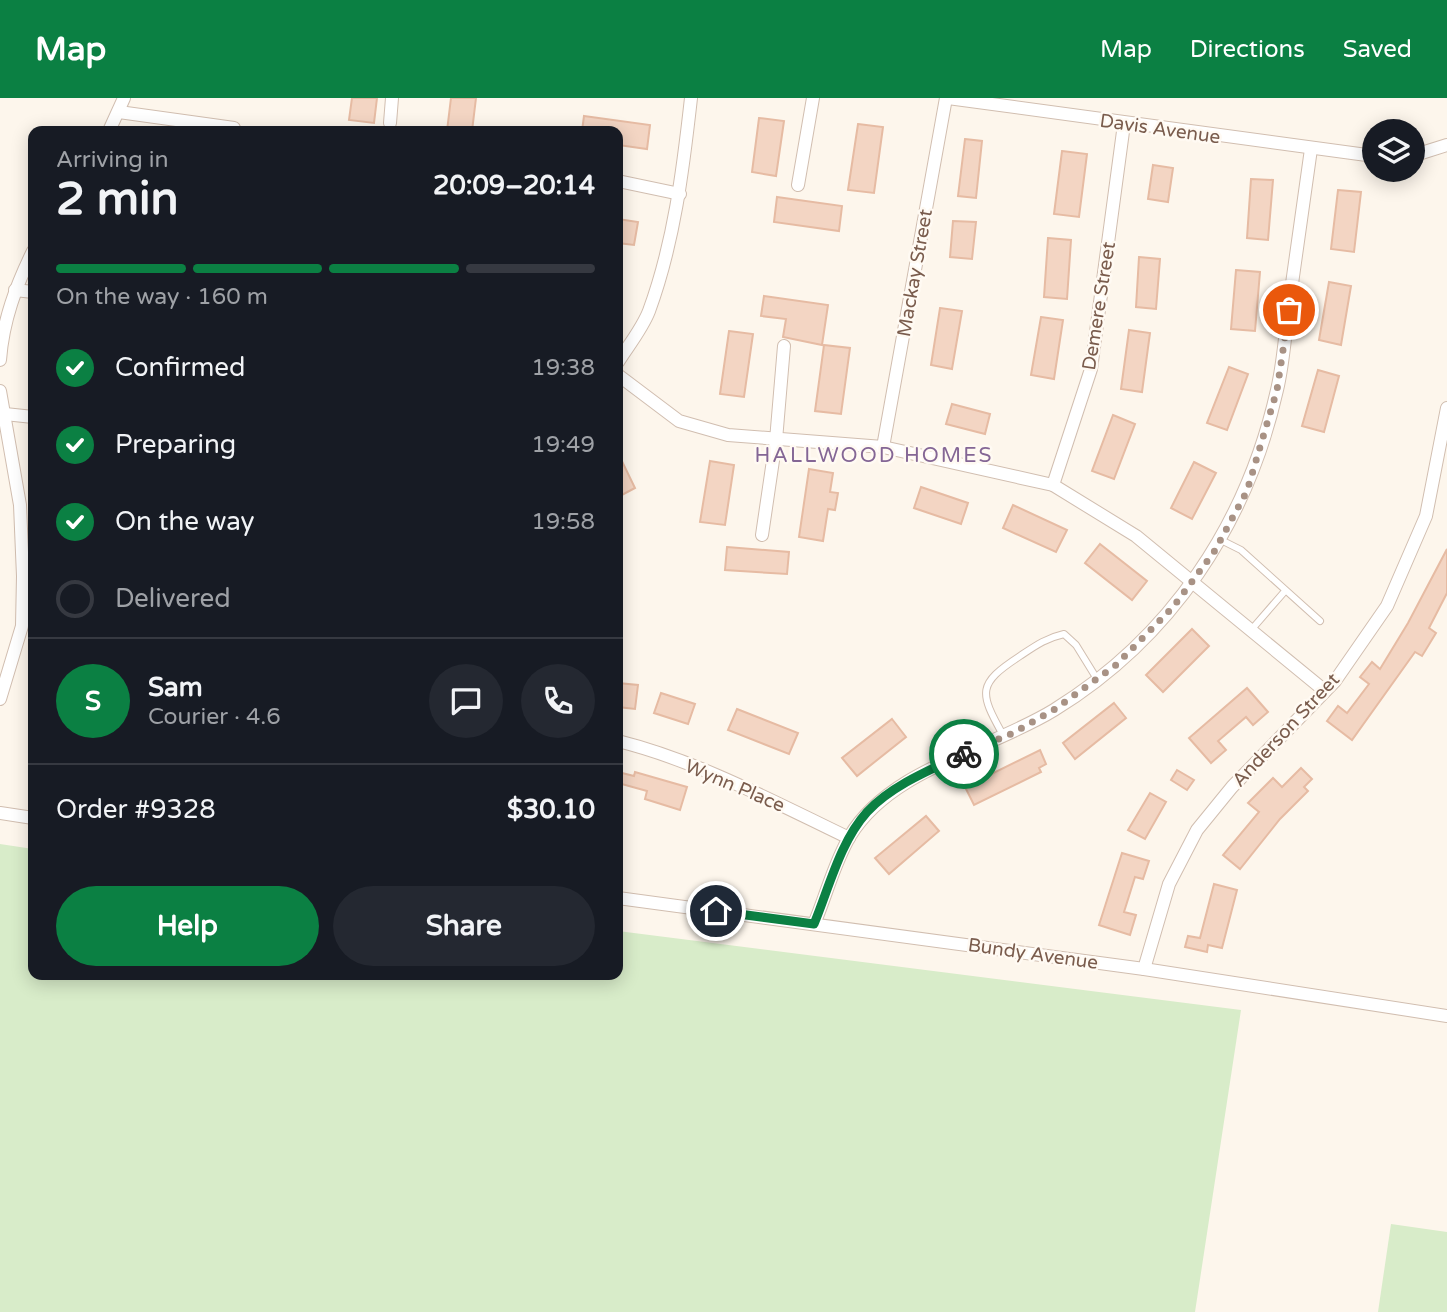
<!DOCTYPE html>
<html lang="en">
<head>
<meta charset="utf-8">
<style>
  :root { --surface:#171b24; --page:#242831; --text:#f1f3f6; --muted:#9ea1a6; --line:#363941; --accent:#0b8043 }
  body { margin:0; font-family:"Varela Round",sans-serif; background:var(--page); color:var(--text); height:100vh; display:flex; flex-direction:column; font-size:26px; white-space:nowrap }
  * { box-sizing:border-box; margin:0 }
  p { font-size:23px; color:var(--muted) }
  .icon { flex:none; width:38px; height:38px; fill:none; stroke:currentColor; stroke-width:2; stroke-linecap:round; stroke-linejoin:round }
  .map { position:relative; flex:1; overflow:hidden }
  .sheet { position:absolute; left:28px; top:28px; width:595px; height:854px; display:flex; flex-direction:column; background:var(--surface); border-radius:14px; box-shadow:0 4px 18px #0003 }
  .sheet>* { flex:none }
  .controls { position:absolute; left:1362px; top:21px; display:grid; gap:14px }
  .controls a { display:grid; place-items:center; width:63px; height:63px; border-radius:50%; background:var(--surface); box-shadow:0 4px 18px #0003; font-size:35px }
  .pin { position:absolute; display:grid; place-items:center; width:60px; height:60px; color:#fff; margin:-30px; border:4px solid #fff; border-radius:50%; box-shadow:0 2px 7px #0007 }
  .courier { position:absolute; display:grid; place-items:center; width:70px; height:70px; margin:-35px; border:5px solid #0b8043; border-radius:50%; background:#fff; color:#222; box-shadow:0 2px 9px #0007 }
  .overview em { font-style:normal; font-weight:700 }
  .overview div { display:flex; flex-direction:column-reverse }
  .overview { display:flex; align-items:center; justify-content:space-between; height:119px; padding:0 28px }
  h1 { font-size:46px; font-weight:700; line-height:52px }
  .bar { display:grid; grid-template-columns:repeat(4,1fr); gap:10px 7px; align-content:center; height:84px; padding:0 28px }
  .bar i { height:9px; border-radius:5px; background:var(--line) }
  .bar .current { background:var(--accent) }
  .bar p { grid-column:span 4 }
  .line { display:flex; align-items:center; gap:18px; padding:0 28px; border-top:2px solid var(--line) }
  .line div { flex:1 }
  .round { display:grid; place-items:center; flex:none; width:74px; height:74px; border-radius:37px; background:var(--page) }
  ol { padding:0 28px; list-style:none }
  li { display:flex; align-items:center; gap:21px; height:77px }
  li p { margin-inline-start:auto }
  li .icon { padding:7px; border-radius:50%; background:var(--accent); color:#fff; stroke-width:4 }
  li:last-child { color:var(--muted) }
  li i { width:38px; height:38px; border:4px solid var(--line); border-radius:50% }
  .primary-button { display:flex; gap:14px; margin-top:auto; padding:14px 28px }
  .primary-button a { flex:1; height:80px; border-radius:42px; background:var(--accent); color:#fff; font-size:28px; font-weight:700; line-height:80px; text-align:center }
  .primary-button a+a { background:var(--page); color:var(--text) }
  header { display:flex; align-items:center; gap:42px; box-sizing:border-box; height:98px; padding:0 35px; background:var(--accent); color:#fff }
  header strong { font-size:33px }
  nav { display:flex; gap:38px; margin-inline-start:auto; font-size:24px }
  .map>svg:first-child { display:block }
  .green { fill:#d8ecc9 }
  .building { fill:#f3d5c3; stroke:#e6bba3; stroke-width:2 }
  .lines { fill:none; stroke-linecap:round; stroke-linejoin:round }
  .lane-casing { stroke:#d1beb0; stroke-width:8 }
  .street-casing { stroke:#d1beb0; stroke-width:14 }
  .lane { stroke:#fff; stroke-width:6 }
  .street { stroke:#fff; stroke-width:12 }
  .done { stroke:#a89285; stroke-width:7; stroke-dasharray:0 12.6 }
  .route { stroke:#0b8043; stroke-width:9 }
  .labels { text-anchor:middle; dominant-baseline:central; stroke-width:5; stroke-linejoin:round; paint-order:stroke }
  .street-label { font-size:19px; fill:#7a5c4d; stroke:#fffaf3 }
  .neighbourhood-label { font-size:21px; letter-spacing:2px; fill:#846695; stroke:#fffaf3 }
</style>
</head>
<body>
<header>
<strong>Map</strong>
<nav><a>Map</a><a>Directions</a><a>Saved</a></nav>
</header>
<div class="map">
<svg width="1447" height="1214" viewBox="0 0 1447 1214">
  <rect width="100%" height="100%" fill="#fdf6ec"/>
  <!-- green -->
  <g class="green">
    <path d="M 0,746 L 33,751 L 33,877 L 618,877 L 618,833 L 1241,912 L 1195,1214 L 0,1214 Z"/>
    <path d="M 1391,1126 L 1447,1134 L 1447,1214 L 1378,1214 Z"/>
  </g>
  <!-- building -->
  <g class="building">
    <path d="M 352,0 L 377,0 L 374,25 L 349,22 Z"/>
    <path d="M 451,0 L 476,0 L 472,33 L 447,33 Z"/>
    <path d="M 584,18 L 650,27 L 647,51 L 618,47 L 618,33 L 582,33 Z"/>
    <path d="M 759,20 L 784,23 L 776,78 L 752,74 Z"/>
    <path d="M 858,26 L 883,29 L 874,95 L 848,92 Z"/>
    <path d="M 965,41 L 982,43 L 976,100 L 958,98 Z"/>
    <path d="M 1062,53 L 1087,56 L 1079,119 L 1054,116 Z"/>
    <path d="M 1153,67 L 1173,70 L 1168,104 L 1148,101 Z"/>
    <path d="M 1251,81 L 1273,82 L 1268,142 L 1247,140 Z"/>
    <path d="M 1338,92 L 1361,94 L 1354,154 L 1331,151 Z"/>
    <path d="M 777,99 L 842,108 L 839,133 L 774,124 Z"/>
    <path d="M 618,121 L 638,124 L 634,147 L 618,145 Z"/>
    <path d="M 953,123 L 976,124 L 972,161 L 950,159 Z"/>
    <path d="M 1048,140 L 1071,142 L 1067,201 L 1044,199 Z"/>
    <path d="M 1139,159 L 1160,161 L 1156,211 L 1136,209 Z"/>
    <path d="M 1236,172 L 1260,174 L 1255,233 L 1231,231 Z"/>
    <path d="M 1329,184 L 1351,188 L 1341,247 L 1319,242 Z"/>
    <path d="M 764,198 L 828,207 L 822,247 L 783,239 L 786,221 L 761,218 Z"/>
    <path d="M 940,210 L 962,213 L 952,271 L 931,267 Z"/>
    <path d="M 1041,219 L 1063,222 L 1054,281 L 1031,277 Z"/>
    <path d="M 1129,232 L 1150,235 L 1142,294 L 1121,291 Z"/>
    <path d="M 729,233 L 753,236 L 744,299 L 720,296 Z"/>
    <path d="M 824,247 L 850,250 L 841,316 L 815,313 Z"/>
    <path d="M 1229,269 L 1248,276 L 1227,332 L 1207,325 Z"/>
    <path d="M 1318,272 L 1339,278 L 1324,334 L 1302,328 Z"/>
    <path d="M 952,306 L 990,316 L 985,336 L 946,326 Z"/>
    <path d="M 1113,317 L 1135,326 L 1114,381 L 1092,373 Z"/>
    <path d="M 618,355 L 635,390 L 618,399 Z"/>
    <path d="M 710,363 L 734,367 L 725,427 L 700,424 Z"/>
    <path d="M 1194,364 L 1216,375 L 1192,421 L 1171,410 Z"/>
    <path d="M 809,371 L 833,375 L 830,394 L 838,395 L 835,412 L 828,411 L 823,443 L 799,439 Z"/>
    <path d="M 921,389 L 968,405 L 961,426 L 914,410 Z"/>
    <path d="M 1013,407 L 1067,432 L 1056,454 L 1003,430 Z"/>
    <path d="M 1100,446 L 1147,483 L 1132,502 L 1085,465 Z"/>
    <path d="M 727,449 L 789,454 L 787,476 L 725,472 Z"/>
    <path d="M 1447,451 L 1447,495 L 1429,530 L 1436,535 L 1422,558 L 1415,554 L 1352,642 L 1327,623 L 1338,608 L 1347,615 L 1369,586 L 1360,579 L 1372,564 L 1380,571 L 1408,525 Z"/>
    <path d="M 1192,531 L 1209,548 L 1163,594 L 1146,577 Z"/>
    <path d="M 618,585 L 638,587 L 635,611 L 618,609 Z"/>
    <path d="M 1247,590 L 1268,614 L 1253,627 L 1246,619 L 1218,643 L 1226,652 L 1211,665 L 1189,640 Z"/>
    <path d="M 661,595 L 695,606 L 688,626 L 654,615 Z"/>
    <path d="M 1114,605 L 1126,620 L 1075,661 L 1063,645 Z"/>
    <path d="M 737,611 L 798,635 L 789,656 L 728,632 Z"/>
    <path d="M 892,621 L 906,639 L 857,678 L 842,660 Z"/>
    <path d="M 1040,652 L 1046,666 L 1039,670 L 1041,674 L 974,707 L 965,689 Z"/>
    <path d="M 1301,670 L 1312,681 L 1304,689 L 1308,693 L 1280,721 L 1240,771 L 1223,757 L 1259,714 L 1248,705 L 1273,680 L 1282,689 Z"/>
    <path d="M 1177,672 L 1194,682 L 1187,692 L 1171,682 Z"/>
    <path d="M 618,674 L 634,678 L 635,674 L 687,689 L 680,712 L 645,701 L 647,693 L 618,685 Z"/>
    <path d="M 1150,695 L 1166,704 L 1145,741 L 1128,732 Z"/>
    <path d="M 926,718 L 939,733 L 889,776 L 875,760 Z"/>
    <path d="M 1122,755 L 1149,763 L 1143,781 L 1135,779 L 1124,814 L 1136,817 L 1130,837 L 1099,827 Z"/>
    <path d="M 1214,786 L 1237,792 L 1222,850 L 1208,847 L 1207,854 L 1185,849 L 1188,838 L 1200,840 Z"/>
  </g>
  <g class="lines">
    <!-- lane casing -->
    <g class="lane-casing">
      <g id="lane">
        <path d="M 1221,442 L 1241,452 L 1320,523"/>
        <path d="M 1252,531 L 1285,493"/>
        <path d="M 1003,637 C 979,594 977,586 1020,558 C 1035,548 1046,540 1064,536 L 1076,547 L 1097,581"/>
      </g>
    </g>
    <!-- street casing -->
    <g class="street-casing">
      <g id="street">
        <path d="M 948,0 L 1374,58"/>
        <path d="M 119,14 L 234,30"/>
        <path d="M 390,25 L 392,0"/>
        <path d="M 109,33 L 124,0"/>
        <path d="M 1412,58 L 1447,47"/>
        <path d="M 618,83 L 680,96"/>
        <path d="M 798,87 L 813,0"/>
        <path d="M 15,192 L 33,194"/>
        <path d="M 0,262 C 3,222 16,188 33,153"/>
        <path d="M 618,264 C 628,248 642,231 649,213 C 674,145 683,72 691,0"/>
        <path d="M 618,277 L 679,323 L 728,337 L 883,349 L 1053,387 L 1136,438 L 1325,593"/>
        <path d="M 0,293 L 20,407 L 23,478 L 22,528 L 0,601"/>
        <path d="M 5,316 L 33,319"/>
        <path d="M 883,349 L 946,0"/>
        <path d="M 1053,387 L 1091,271 L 1124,26"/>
        <path d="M 762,437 L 776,342 L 784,248"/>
        <path d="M 618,643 C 698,663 774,704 849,740"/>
        <path d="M 0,715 L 33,720"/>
        <path d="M 618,800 L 1144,871 L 1447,918"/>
        <path d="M 814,826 C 826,798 834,765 850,738 C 890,671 989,652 1054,612 C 1171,540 1247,426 1277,292 C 1283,267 1285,239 1288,214 C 1296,160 1303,105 1311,51"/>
        <path d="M 1144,871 L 1169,786 L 1197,732 L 1232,689 L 1335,583 L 1387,508 L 1426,418 L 1447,310"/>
      </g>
    </g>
    <!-- lane -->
    <use href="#lane" class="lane"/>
    <!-- street -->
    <use href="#street" class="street"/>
  </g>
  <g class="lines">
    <!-- done -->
    <path class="done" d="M 964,656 L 1013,635 L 1055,611 L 1116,567 L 1173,509 L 1214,454 L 1247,393 L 1277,292 L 1289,212"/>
    <!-- route -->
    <path class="route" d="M 716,813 L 814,826 C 829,790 840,744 867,714 C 892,687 932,671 964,656"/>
  </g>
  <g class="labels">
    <!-- street labels -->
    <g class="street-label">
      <text transform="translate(1160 31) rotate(8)">Davis Avenue</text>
      <text transform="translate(915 175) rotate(-80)">Mackay Street</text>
      <text transform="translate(1099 208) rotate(-81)">Demere Street</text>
      <text transform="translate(1286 632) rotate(-47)">Anderson Street</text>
      <text transform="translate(735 688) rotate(23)">Wynn Place</text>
      <text transform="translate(1033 856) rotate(8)">Bundy Avenue</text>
    </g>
    <!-- neighbourhood labels -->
    <g class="neighbourhood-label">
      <text x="874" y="357">HALLWOOD HOMES</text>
    </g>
  </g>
</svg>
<div class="controls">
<a><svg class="icon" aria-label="layers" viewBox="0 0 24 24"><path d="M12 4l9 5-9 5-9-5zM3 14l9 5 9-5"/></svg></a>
</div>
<div class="pin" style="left:1289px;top:212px;background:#ea580c"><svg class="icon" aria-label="bag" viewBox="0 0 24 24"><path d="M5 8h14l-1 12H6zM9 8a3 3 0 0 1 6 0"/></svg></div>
<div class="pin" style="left:716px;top:813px;background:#1f2937"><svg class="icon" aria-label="home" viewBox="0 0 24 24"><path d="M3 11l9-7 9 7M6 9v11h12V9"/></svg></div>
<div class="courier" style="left:964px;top:656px"><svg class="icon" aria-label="bike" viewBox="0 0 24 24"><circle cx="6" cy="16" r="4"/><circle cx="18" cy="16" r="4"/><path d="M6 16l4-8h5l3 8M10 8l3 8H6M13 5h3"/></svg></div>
<section class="sheet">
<div class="overview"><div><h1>2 min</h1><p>Arriving in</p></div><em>20:09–20:14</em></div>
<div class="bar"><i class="current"></i><i class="current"></i><i class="current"></i><i></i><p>On the way · 160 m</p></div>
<ol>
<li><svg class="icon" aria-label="check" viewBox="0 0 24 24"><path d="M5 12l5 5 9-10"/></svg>Confirmed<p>19:38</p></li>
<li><svg class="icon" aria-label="check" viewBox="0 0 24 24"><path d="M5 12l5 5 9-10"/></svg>Preparing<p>19:49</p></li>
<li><svg class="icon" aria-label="check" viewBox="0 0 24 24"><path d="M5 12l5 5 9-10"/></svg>On the way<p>19:58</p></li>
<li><i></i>Delivered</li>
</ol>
<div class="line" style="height:126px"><b class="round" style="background:var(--accent);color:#fff">S</b><div><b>Sam</b><p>Courier · 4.6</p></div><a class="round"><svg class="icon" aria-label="chat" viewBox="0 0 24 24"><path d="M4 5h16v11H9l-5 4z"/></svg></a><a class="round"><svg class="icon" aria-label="phone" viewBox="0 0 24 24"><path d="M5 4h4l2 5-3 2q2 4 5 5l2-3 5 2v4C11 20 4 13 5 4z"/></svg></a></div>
<div class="line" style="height:91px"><div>Order #9328</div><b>$30.10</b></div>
<div class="primary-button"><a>Help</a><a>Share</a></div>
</section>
</div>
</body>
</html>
